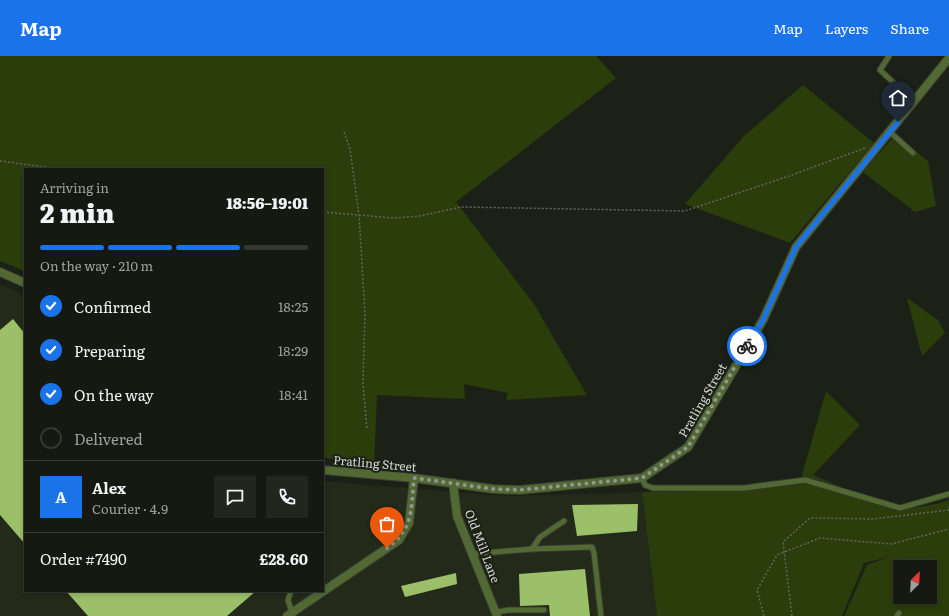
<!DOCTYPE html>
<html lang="en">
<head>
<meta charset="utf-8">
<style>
  :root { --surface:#151911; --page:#22261f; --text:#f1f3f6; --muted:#9da09f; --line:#343831; --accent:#1a73e8 }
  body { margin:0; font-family:Literata,serif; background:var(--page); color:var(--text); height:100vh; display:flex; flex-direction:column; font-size:15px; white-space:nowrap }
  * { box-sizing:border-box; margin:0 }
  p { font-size:13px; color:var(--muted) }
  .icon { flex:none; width:22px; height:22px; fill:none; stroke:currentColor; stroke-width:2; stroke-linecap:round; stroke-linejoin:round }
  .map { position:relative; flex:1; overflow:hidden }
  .sheet { position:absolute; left:24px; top:112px; width:300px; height:424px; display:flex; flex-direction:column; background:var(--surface); border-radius:0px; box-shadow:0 2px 6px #0003,0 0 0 1px var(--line) }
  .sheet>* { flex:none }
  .needle { width:26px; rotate:24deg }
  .controls { position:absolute; left:893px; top:504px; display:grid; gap:8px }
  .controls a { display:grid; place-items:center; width:44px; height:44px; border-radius:0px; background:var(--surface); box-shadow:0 2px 6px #0003,0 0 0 1px var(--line); font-size:20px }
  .pin { position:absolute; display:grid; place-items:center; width:34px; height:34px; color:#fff; margin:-41px -17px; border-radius:50% 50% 50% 0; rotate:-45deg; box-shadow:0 0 4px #0007 }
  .pin .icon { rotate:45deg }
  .courier { position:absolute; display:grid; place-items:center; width:40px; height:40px; margin:-20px; border:3px solid #1a73e8; border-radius:50%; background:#fff; color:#222; box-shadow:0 1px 5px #0007 }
  .headline em { font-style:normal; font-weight:800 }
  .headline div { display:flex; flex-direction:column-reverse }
  .headline { display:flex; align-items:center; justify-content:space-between; height:68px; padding:0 16px }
  h1 { font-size:26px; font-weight:800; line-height:30px }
  .bar { display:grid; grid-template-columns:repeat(4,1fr); gap:6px 4px; align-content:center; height:48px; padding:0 16px }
  .bar i { height:5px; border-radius:3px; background:var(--line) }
  .bar .active { background:var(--accent) }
  .bar p { grid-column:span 4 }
  .line { display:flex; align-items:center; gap:10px; padding:0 16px; border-top:1px solid var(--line) }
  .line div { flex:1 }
  .round { display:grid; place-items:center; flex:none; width:42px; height:42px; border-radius:0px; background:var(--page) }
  ol { padding:0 16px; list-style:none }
  li { display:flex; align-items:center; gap:12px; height:44px }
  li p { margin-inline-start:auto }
  li .icon { padding:4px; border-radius:50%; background:var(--accent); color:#fff; stroke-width:4 }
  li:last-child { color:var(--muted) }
  li i { width:22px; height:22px; border:2px solid var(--line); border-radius:50% }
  header { display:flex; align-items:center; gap:24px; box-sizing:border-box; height:56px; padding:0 20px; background:var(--accent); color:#fff }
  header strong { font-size:19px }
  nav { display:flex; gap:22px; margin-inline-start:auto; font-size:14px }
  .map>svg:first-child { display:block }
  .built { fill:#232a19 }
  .green { fill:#2b3d0b; fill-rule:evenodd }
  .building { fill:#9cbf69 }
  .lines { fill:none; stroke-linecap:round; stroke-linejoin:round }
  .service-casing { stroke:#363b31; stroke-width:7 }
  .minor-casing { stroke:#363b31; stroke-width:10 }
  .path { stroke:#62675e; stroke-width:1.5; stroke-dasharray:2 2; stroke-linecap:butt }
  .service { stroke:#536934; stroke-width:5 }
  .minor { stroke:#536934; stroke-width:8 }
  .done { stroke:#949890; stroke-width:4; stroke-dasharray:0 7.2 }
  .route { stroke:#1a73e8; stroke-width:5 }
  .labels { text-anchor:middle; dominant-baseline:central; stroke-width:4; stroke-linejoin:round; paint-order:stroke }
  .street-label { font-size:12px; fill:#d4d8d1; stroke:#1c2117 }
</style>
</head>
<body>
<header>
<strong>Map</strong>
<nav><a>Map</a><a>Layers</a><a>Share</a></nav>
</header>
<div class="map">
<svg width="949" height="560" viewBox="0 0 949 560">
  <rect width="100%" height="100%" fill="#1c2117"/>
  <!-- built -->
  <path class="built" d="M 0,228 L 25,239 L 25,535 L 323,535 L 323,425 L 504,440 L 642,436 L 657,560 L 0,560 Z"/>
  <!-- green -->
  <g class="green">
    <path d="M 0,0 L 596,0 L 616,22 L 456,146 L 534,248 L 587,339 L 506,344 L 508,337 L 464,328 L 465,343 L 377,339 L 374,412 L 323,401 L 323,113 L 25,113 L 25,215 L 0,205 Z"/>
    <path d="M 803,29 L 874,87 L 790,187 L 685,148 L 744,80 Z"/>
    <path d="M 895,79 L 928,105 L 936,150 L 915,156 L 863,116 Z"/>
    <path d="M 907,242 L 938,264 L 945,277 L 922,300 Z"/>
    <path d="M 826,335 L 860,369 L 813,419 L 896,455 L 936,448 L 949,444 L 949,560 L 844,560 L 867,509 L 888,501 L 864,507 L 842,560 L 657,560 L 642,436 L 750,434 L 803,428 L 802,419 ZM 900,511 L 930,511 L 930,541 L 900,541 Z"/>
  </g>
  <!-- building -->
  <g class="building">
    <path d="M 13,263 L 25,278 L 25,488 L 0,459 L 0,274 Z"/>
    <path d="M 638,448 L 637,475 L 577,480 L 572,449 Z"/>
    <path d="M 585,513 L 590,560 L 550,560 L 549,549 L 520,550 L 519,518 Z"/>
    <path d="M 456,517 L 457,528 L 405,541 L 401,530 Z"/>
    <path d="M 66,535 L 256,535 L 227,560 L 88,560 Z"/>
  </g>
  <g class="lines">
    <!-- service casing -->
    <g class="service-casing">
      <g id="service">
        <path d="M 889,0 L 880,14 L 914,46"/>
        <path d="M 890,76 L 913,97"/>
        <path d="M 642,422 L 645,429 L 653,432 L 744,432 L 805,424 L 900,452 L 949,438"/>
        <path d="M 532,493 L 592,491 L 594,497 L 601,560"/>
        <path d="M 473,498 L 532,493 L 540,481 L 564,465"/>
        <path d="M 291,535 L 288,544 L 292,557"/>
        <path d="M 496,556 L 509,554 L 544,554"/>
        <path d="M 897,560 L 899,557"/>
      </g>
    </g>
    <!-- minor casing -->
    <g class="minor-casing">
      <g id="minor">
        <path d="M 0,216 L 25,227"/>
        <path d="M 323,414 L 414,422 L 493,433 L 520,434 L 642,422 L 688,391 L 763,264 L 796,191 L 949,2"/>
        <path d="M 453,427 L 457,460 L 497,560"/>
        <path d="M 287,560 L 399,484 L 409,467 L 414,422"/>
      </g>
    </g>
    <!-- path -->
    <g class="path">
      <path d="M 344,76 L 350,93 L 359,159 L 365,258 L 363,327 L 367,374"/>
      <path d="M 0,105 L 59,113"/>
      <path d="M 323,156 L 394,162 L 420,160 L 461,151 L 685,155 L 792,119 L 865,92"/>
      <path d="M 764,560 L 757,534 L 777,499 L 820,482 L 891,488 L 949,473"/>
      <path d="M 792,560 L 783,486 L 810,462 L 873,463 L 949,454"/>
    </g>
    <!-- service -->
    <use href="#service" class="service"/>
    <!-- minor -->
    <use href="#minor" class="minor"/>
  </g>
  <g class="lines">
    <!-- done -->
    <path class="done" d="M 387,492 C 414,473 411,452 414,422 L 493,433 L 520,434 L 642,422 L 688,391 L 747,290"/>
    <!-- route -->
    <path class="route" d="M 747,290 L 763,264 L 796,191 L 898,66"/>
  </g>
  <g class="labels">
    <!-- street labels -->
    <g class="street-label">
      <text transform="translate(702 344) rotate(-60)">Pratling Street</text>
      <text transform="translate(375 407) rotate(5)">Pratling Street</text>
      <text transform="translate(483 490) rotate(69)">Old Mill Lane</text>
    </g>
  </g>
</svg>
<div class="controls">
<a><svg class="needle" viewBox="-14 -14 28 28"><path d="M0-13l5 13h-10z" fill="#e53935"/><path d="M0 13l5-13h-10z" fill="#9da09f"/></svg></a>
</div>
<div class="pin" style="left:387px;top:492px;background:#ea580c"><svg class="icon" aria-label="bag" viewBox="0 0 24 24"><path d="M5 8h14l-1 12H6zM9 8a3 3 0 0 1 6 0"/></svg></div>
<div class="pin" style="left:898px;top:66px;background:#1f2937"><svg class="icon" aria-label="home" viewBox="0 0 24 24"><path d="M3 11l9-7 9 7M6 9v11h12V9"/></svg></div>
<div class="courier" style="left:747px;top:290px"><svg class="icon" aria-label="bike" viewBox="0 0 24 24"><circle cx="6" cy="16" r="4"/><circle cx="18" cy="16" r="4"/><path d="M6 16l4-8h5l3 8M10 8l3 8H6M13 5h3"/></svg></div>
<section class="sheet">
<div class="headline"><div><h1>2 min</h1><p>Arriving in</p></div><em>18:56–19:01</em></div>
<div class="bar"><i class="active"></i><i class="active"></i><i class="active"></i><i></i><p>On the way · 210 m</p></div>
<ol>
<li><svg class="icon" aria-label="check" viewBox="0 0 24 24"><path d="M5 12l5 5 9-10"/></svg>Confirmed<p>18:25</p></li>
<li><svg class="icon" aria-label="check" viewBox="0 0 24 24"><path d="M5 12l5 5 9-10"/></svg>Preparing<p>18:29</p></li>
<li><svg class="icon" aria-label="check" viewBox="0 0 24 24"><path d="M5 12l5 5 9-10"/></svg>On the way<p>18:41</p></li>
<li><i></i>Delivered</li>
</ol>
<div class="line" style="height:72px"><b class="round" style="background:var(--accent);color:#fff">A</b><div><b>Alex</b><p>Courier · 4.9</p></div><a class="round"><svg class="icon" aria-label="chat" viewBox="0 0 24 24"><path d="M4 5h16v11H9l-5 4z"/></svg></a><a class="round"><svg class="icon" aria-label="phone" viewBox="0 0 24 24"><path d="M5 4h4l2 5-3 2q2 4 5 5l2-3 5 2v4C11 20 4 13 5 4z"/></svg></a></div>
<div class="line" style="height:52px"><div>Order #7490</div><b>£28.60</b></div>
</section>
</div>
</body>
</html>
